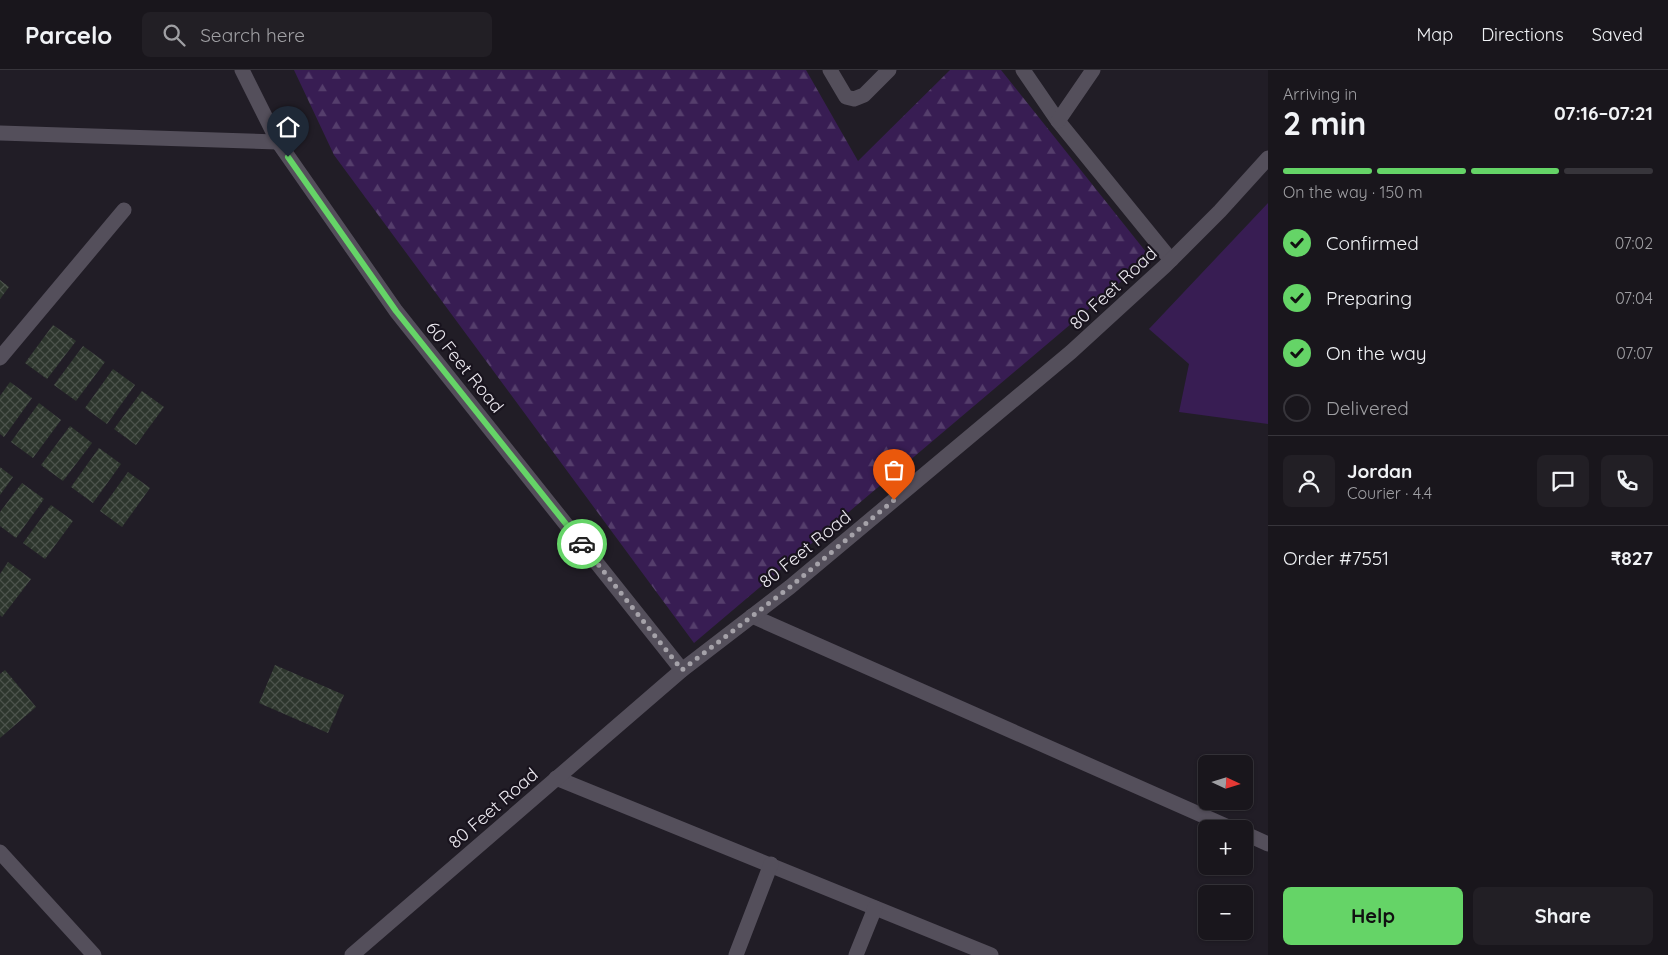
<!DOCTYPE html>
<html lang="en">
<head>
<meta charset="utf-8">
<style>
  :root { --surface:#19161c; --page:#221f25; --text:#f1f3f6; --muted:#9f9fa3; --line:#37353b; --accent:#65d467 }
  body { margin:0; font-family:Quicksand,sans-serif; background:var(--page); color:var(--text); height:100vh; display:flex; flex-direction:column; font-size:19px; white-space:nowrap }
  * { box-sizing:border-box; margin:0 }
  p { font-size:16px; color:var(--muted) }
  .icon { flex:none; width:28px; height:28px; fill:none; stroke:currentColor; stroke-width:2; stroke-linecap:round; stroke-linejoin:round }
  .map { position:relative; flex:1; overflow:hidden }
  .panel { display:flex; flex-direction:column; background:var(--surface); width:400px }
  .panel>* { flex:none }
  .needle { width:32px; rotate:94deg }
  .controls { position:absolute; left:1198px; top:685px; display:grid; gap:10px }
  .controls a { display:grid; place-items:center; width:55px; height:55px; border-radius:8px; background:var(--surface); box-shadow:0 1px 4px #0004,0 0 0 1px var(--line); font-size:25px }
  .pin { position:absolute; display:grid; place-items:center; width:42px; height:42px; color:#fff; margin:-51px -21px; border-radius:50% 50% 50% 0; rotate:-45deg; box-shadow:0 0 5px #0007 }
  .pin .icon { rotate:45deg }
  .courier { position:absolute; display:grid; place-items:center; width:50px; height:50px; margin:-25px; border:4px solid #65d467; border-radius:50%; background:#fff; color:#222; box-shadow:0 1px 6px #0007 }
  .summary em { font-style:normal; font-weight:800 }
  .summary div { display:flex; flex-direction:column-reverse }
  .summary { display:flex; align-items:center; justify-content:space-between; height:85px; padding:0 15px }
  h1 { font-size:32px; font-weight:800; line-height:38px }
  .bar { display:grid; grid-template-columns:repeat(4,1fr); gap:8px 5px; align-content:center; height:60px; padding:0 15px }
  .bar i { height:6px; border-radius:4px; background:var(--line) }
  .bar .active { background:var(--accent) }
  .bar p { grid-column:span 4 }
  .line { display:flex; align-items:center; gap:12px; padding:0 15px; border-top:1px solid var(--line) }
  .line div { flex:1 }
  .round { display:grid; place-items:center; flex:none; width:52px; height:52px; border-radius:8px; background:var(--page) }
  ol { padding:0 15px; list-style:none }
  li { display:flex; align-items:center; gap:15px; height:55px }
  li p { margin-inline-start:auto }
  li .icon { padding:5px; border-radius:50%; background:var(--accent); color:#111; stroke-width:4 }
  li:last-child { color:var(--muted) }
  li i { width:28px; height:28px; border:2px solid var(--line); border-radius:50% }
  .button { display:flex; gap:10px; margin-top:auto; padding:10px 15px }
  .button a { flex:1; height:58px; border-radius:8px; background:var(--accent); color:#111; font-size:20px; font-weight:800; line-height:58px; text-align:center }
  .button a+a { background:var(--page); color:var(--text) }
  header { display:flex; align-items:center; gap:30px; box-sizing:border-box; height:70px; padding:0 25px; background:var(--surface); border-bottom:1px solid var(--line) }
  header strong { font-size:24px }
  nav { display:flex; gap:28px; margin-inline-start:auto; font-size:18px }
  .search { width:350px; height:45px; background:var(--page); display:flex; align-items:center; gap:12px; box-sizing:border-box; padding:0 18px; border-radius:8px; color:var(--muted); font-size:19px }
  main { display:flex; flex:1; min-height:0 }
  .map>svg:first-child { display:block }
  .grass { fill:#381d53 }
  .forest { fill:url(#forest-firs) }
  .building { fill:url(#building-cross-hatch) }
  .lines { fill:none; stroke-linecap:round; stroke-linejoin:round }
  .minor { stroke:#544f5b; stroke-width:15 }
  .tertiary { stroke:#544f5b; stroke-width:15 }
  .secondary { stroke:#544f5b; stroke-width:15 }
  .done { stroke:#a5a2a9; stroke-width:5; stroke-dasharray:0 9 }
  .route { stroke:#65d467; stroke-width:6 }
  .labels { text-anchor:middle; dominant-baseline:central; stroke-width:4.5; stroke-linejoin:round; paint-order:stroke }
  .street-label { font-size:18px; fill:#ece9f0; stroke:#18131d }
</style>
</head>
<body>
<header>
<strong>Parcelo</strong>
<div class="search"><svg class="icon" aria-label="search" viewBox="0 0 24 24"><circle cx="10" cy="10" r="6"/><path d="M15 15l6 6"/></svg>Search here</div>
<nav><a>Map</a><a>Directions</a><a>Saved</a></nav>
</header>
<main>
<div class="map">
<svg width="1268" height="885" viewBox="0 0 1268 885">
  <defs>
    <pattern id="forest-firs" width="22" height="20" patternUnits="userSpaceOnUse" patternTransform="scale(1.25)"><rect width="22" height="20" fill="#381d53"/><path d="M5 1l3.5 6h-7zM16 11l3.5 6h-7z" fill="#553e6c"/></pattern>
    <pattern id="building-cross-hatch" width="8" height="8" patternUnits="userSpaceOnUse" patternTransform="scale(1.25)"><rect width="8" height="8" fill="#2d362d"/><path d="M0 0l8 8M0 8l8-8" fill="none" stroke="#4c534c"/></pattern>
  </defs>
  <rect width="100%" height="100%" fill="#211d26"/>
  <!-- grass -->
  <path class="grass" d="M 1268,133 L 1268,354 L 1179,342 L 1189,294 L 1149,259 Z"/>
  <!-- forest -->
  <path class="forest" d="M 294,0 L 806,0 L 858,91 L 950,0 L 1001,0 L 1150,187 L 694,573 L 334,85 Z"/>
  <!-- building -->
  <g class="building">
    <path d="M 0,210 L 9,217 L 0,229 Z"/>
    <path d="M 53,255 L 76,271 L 47,309 L 25,293 Z"/>
    <path d="M 83,276 L 105,292 L 76,331 L 54,315 Z"/>
    <path d="M 113,299 L 135,315 L 107,354 L 85,338 Z"/>
    <path d="M 10,312 L 32,328 L 4,367 L 0,364 L 0,326 Z"/>
    <path d="M 142,321 L 164,337 L 136,375 L 114,359 Z"/>
    <path d="M 39,333 L 61,350 L 33,388 L 11,372 Z"/>
    <path d="M 70,356 L 92,373 L 63,411 L 41,395 Z"/>
    <path d="M 99,378 L 121,394 L 93,433 L 71,417 Z"/>
    <path d="M 0,397 L 13,407 L 0,425 Z"/>
    <path d="M 128,402 L 150,418 L 122,457 L 100,441 Z"/>
    <path d="M 22,413 L 44,429 L 16,468 L 0,456 L 0,442 Z"/>
    <path d="M 51,435 L 73,451 L 45,489 L 23,473 Z"/>
    <path d="M 8,492 L 31,509 L 2,547 L 0,545 L 0,504 Z"/>
    <path d="M 275,595 L 344,625 L 328,663 L 259,633 Z"/>
    <path d="M 5,600 L 36,637 L 0,668 L 0,604 Z"/>
  </g>
  <g class="lines">
    <!-- minor -->
    <g class="minor">
      <path d="M 830,0 L 846,27 L 854,29 L 864,25 L 889,0"/>
      <path d="M 1023,0 L 1058,51 L 1171,190"/>
      <path d="M 1058,51 L 1093,0"/>
      <path d="M 0,63 L 278,72"/>
      <path d="M 0,288 L 124,140"/>
      <path d="M 556,708 L 991,885"/>
      <path d="M 736,885 L 771,794"/>
      <path d="M 856,885 L 875,838"/>
    </g>
    <!-- tertiary -->
    <g class="tertiary">
      <path d="M 242,0 L 278,72 L 396,241 L 682,600"/>
      <path d="M 752,546 L 1233,759"/>
      <path d="M 1244,763 L 1268,774"/>
    </g>
    <!-- secondary -->
    <g class="secondary">
      <path d="M 0,782 L 94,885"/>
      <path d="M 352,885 L 682,600 L 790,517 L 1071,282 L 1165,196 L 1220,141 L 1268,88"/>
    </g>
  </g>
  <g class="lines">
    <!-- done -->
    <path class="done" d="M 582,474 L 682,600 L 790,517 L 894,430"/>
    <!-- route -->
    <path class="route" d="M 288,87 L 396,241 L 582,474"/>
  </g>
  <g class="labels">
    <!-- street labels -->
    <g class="street-label">
      <text transform="translate(1113 218) rotate(-43)">80 Feet Road</text>
      <text transform="translate(465 297) rotate(51)">60 Feet Road</text>
      <text transform="translate(805 479) rotate(-39)">80 Feet Road</text>
      <text transform="translate(493 738) rotate(-41)">80 Feet Road</text>
    </g>
  </g>
</svg>
<div class="controls">
<a><svg class="needle" viewBox="-14 -14 28 28"><path d="M0-13l5 13h-10z" fill="#e53935"/><path d="M0 13l5-13h-10z" fill="#9f9fa3"/></svg></a>
<a>+</a>
<a>−</a>
</div>
<div class="pin" style="left:894px;top:430px;background:#ea580c"><svg class="icon" aria-label="bag" viewBox="0 0 24 24"><path d="M5 8h14l-1 12H6zM9 8a3 3 0 0 1 6 0"/></svg></div>
<div class="pin" style="left:288px;top:87px;background:#1f2937"><svg class="icon" aria-label="home" viewBox="0 0 24 24"><path d="M3 11l9-7 9 7M6 9v11h12V9"/></svg></div>
<div class="courier" style="left:582px;top:474px"><svg class="icon" aria-label="car" viewBox="0 0 24 24"><path d="M5 17H2v-5l4-1 3-4h7l3 4 3 1v5h-3M9 17h6M6 11h13"/><circle cx="7" cy="17" r="2"/><circle cx="17" cy="17" r="2"/></svg></div>
</div>
<section class="panel">
<div class="summary"><div><h1>2 min</h1><p>Arriving in</p></div><em>07:16–07:21</em></div>
<div class="bar"><i class="active"></i><i class="active"></i><i class="active"></i><i></i><p>On the way · 150 m</p></div>
<ol>
<li><svg class="icon" aria-label="check" viewBox="0 0 24 24"><path d="M5 12l5 5 9-10"/></svg>Confirmed<p>07:02</p></li>
<li><svg class="icon" aria-label="check" viewBox="0 0 24 24"><path d="M5 12l5 5 9-10"/></svg>Preparing<p>07:04</p></li>
<li><svg class="icon" aria-label="check" viewBox="0 0 24 24"><path d="M5 12l5 5 9-10"/></svg>On the way<p>07:07</p></li>
<li><i></i>Delivered</li>
</ol>
<div class="line" style="height:90px"><a class="round"><svg class="icon" aria-label="person" viewBox="0 0 24 24"><circle cx="12" cy="8" r="4"/><path d="M4 21q1-7 8-7t8 7"/></svg></a><div><b>Jordan</b><p>Courier · 4.4</p></div><a class="round"><svg class="icon" aria-label="chat" viewBox="0 0 24 24"><path d="M4 5h16v11H9l-5 4z"/></svg></a><a class="round"><svg class="icon" aria-label="phone" viewBox="0 0 24 24"><path d="M5 4h4l2 5-3 2q2 4 5 5l2-3 5 2v4C11 20 4 13 5 4z"/></svg></a></div>
<div class="line" style="height:65px"><div>Order #7551</div><b>₹827</b></div>
<div class="button"><a>Help</a><a>Share</a></div>
</section>
</main>
</body>
</html>
